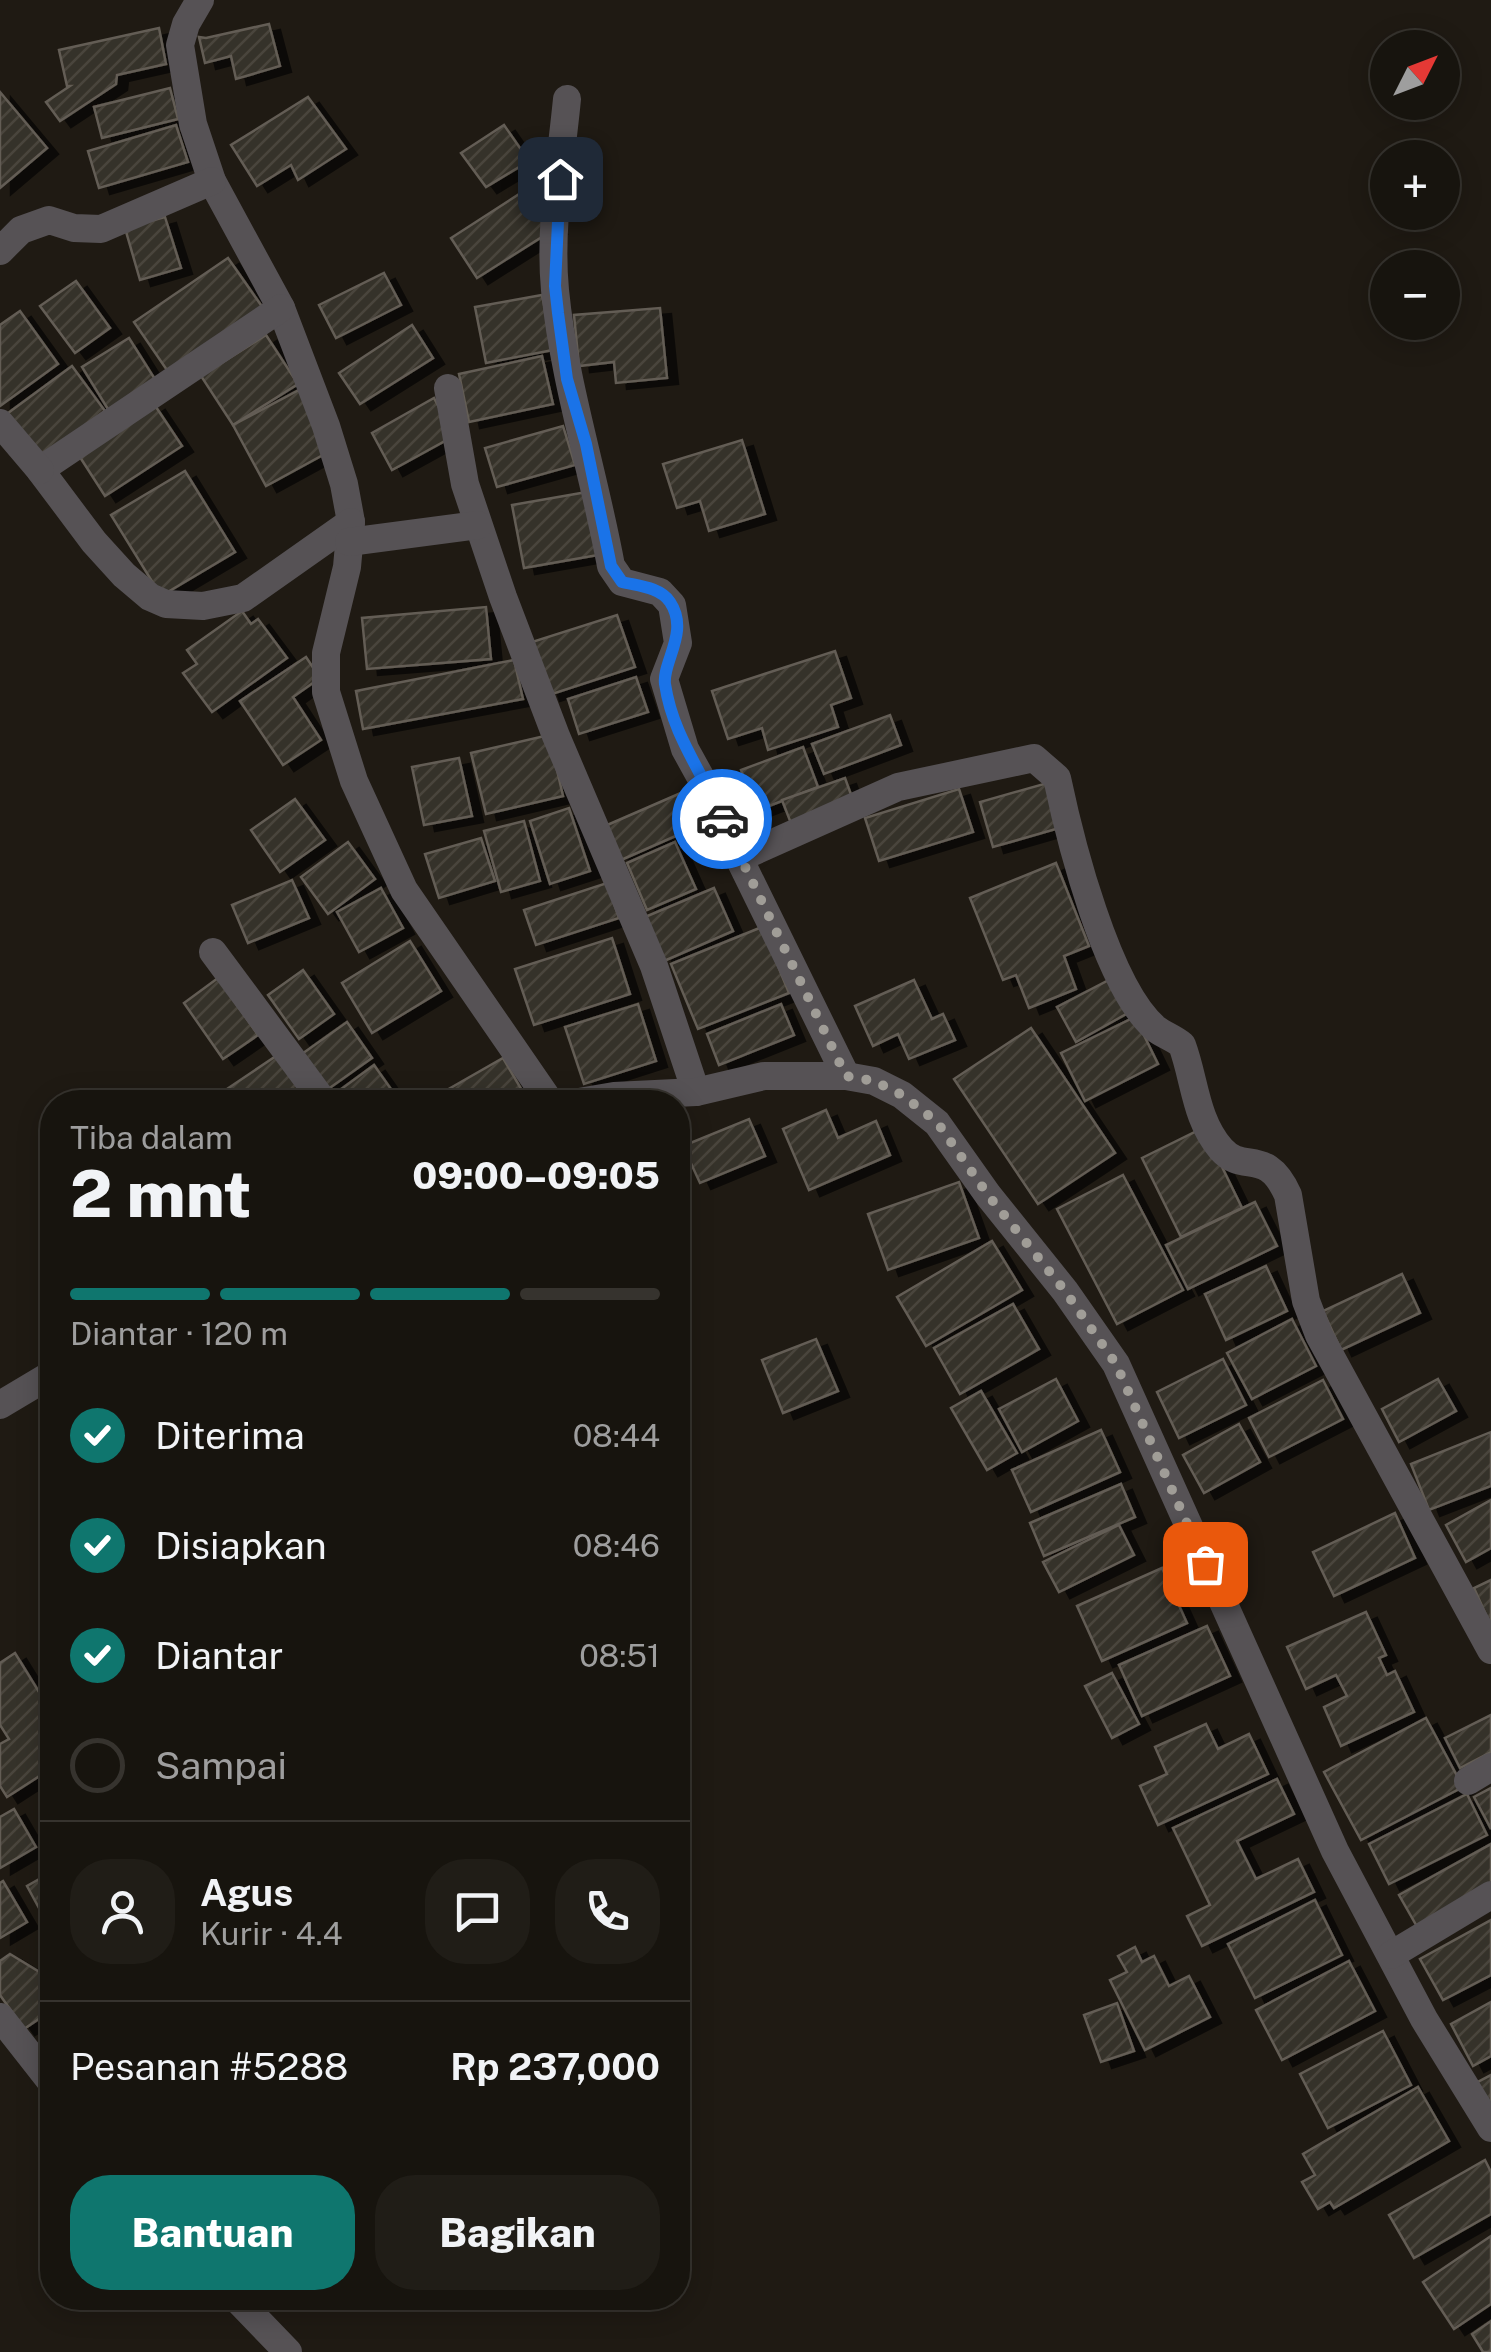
<!DOCTYPE html>
<html lang="id">
<head>
<meta charset="utf-8">
<style>
  :root { --surface:#17140e; --page:#201d17; --text:#f1f3f6; --muted:#9e9e9e; --line:#36332e; --accent:#0f766e }
  body { margin:0; font-family:"Public Sans",sans-serif; background:var(--page); color:var(--text); height:100vh; display:flex; flex-direction:column; font-size:38px; white-space:nowrap }
  * { box-sizing:border-box; margin:0 }
  p { font-size:32px; color:var(--muted) }
  .icon { flex:none; width:55px; height:55px; fill:none; stroke:currentColor; stroke-width:2; stroke-linecap:round; stroke-linejoin:round }
  .map { position:relative; flex:1; overflow:hidden }
  .details { position:absolute; left:40px; top:1090px; width:650px; height:1220px; display:flex; flex-direction:column; background:var(--surface); border-radius:40px; box-shadow:0 5px 25px #0003,0 0 0 2px var(--line) }
  .details>* { flex:none }
  .needle { width:65px; rotate:48deg }
  .tools { position:absolute; left:1370px; top:30px; display:grid; gap:20px }
  .tools a { display:grid; place-items:center; width:90px; height:90px; border-radius:50%; background:var(--surface); box-shadow:0 5px 25px #0003,0 0 0 2px var(--line); font-size:50px }
  .pin { position:absolute; display:grid; place-items:center; width:85px; height:85px; color:#fff; margin:-42px; border-radius:20px; box-shadow:0 5px 15px #0006 }
  .courier { position:absolute; display:grid; place-items:center; width:100px; height:100px; margin:-50px; border:8px solid #1a73e8; border-radius:50%; background:#fff; color:#222; box-shadow:0 2px 12px #0007 }
  .summary em { font-style:normal; font-weight:800 }
  .summary div { display:flex; flex-direction:column-reverse }
  .summary { display:flex; align-items:center; justify-content:space-between; height:170px; padding:0 30px }
  h1 { font-size:65px; font-weight:800; line-height:75px }
  .bar { display:grid; grid-template-columns:repeat(4,1fr); gap:15px 10px; align-content:center; height:120px; padding:0 30px }
  .bar i { height:12px; border-radius:8px; background:var(--line) }
  .bar .on { background:var(--accent) }
  .bar p { grid-column:span 4 }
  .line { display:flex; align-items:center; gap:25px; padding:0 30px; border-top:2px solid var(--line) }
  .line div { flex:1 }
  .round { display:grid; place-items:center; flex:none; width:105px; height:105px; border-radius:40px; background:var(--page) }
  ol { padding:0 30px; list-style:none }
  li { display:flex; align-items:center; gap:30px; height:110px }
  li p { margin-inline-start:auto }
  li .icon { padding:10px; border-radius:50%; background:var(--accent); color:#fff; stroke-width:4 }
  li:last-child { color:var(--muted) }
  li i { width:55px; height:55px; border:5px solid var(--line); border-radius:50% }
  .primary-button { display:flex; gap:20px; margin-top:auto; padding:20px 30px }
  .primary-button a { flex:1; height:115px; border-radius:40px; background:var(--accent); color:#fff; font-size:40px; font-weight:800; line-height:115px; text-align:center }
  .primary-button a+a { background:var(--page); color:var(--text) }
  .map>svg:first-child { display:block }
  .building { fill:url(#building-hatch); stroke:#635d55; stroke-width:2.5; filter:url(#shadow) }
  .lines { fill:none; stroke-linecap:round; stroke-linejoin:round }
  .minor { stroke:#565255; stroke-width:28 }
  .done { stroke:#a09d97; stroke-width:10; stroke-dasharray:0 18 }
  .route { stroke:#1a73e8; stroke-width:12 }
</style>
</head>
<body>
<div class="map">
<svg width="1491" height="2352" viewBox="0 0 1491 2352">
  <defs>
    <pattern id="building-hatch" width="6" height="6" patternUnits="userSpaceOnUse" patternTransform="scale(2.5)"><rect width="6" height="6" fill="#363129"/><path d="M-1 1l2-2M0 6l6-6M5 7l2-2" fill="none" stroke="#49453d"/></pattern>
    <filter id="shadow"><feDropShadow dx="11" dy="6" stdDeviation="0" flood-color="#0009"/></filter>
  </defs>
  <rect width="100%" height="100%" fill="#1f1a13"/>
  <!-- building -->
  <g class="building">
    <path d="M 269,24 L 280,66 L 236,79 L 231,56 L 205,63 L 199,37 L 206,38 Z"/>
    <path d="M 159,28 L 166,64 L 117,75 L 116,84 L 60,121 L 46,102 L 70,86 L 67,86 L 59,50 Z"/>
    <path d="M 170,88 L 178,119 L 102,138 L 94,107 Z"/>
    <path d="M 0,92 L 47,148 L 0,188 Z"/>
    <path d="M 308,97 L 346,149 L 298,180 L 291,165 L 257,186 L 231,145 Z"/>
    <path d="M 176,125 L 188,162 L 99,188 L 88,151 Z"/>
    <path d="M 504,125 L 529,161 L 486,187 L 461,153 Z"/>
    <path d="M 530,187 L 556,228 L 477,278 L 451,238 Z"/>
    <path d="M 165,217 L 181,268 L 140,280 L 125,228 Z"/>
    <path d="M 228,258 L 263,308 L 169,373 L 134,322 Z"/>
    <path d="M 384,273 L 401,305 L 336,338 L 319,305 Z"/>
    <path d="M 76,281 L 110,328 L 75,353 L 40,306 Z"/>
    <path d="M 542,295 L 553,350 L 486,363 L 475,307 Z"/>
    <path d="M 660,308 L 667,378 L 616,383 L 614,362 L 579,366 L 574,315 Z"/>
    <path d="M 20,311 L 58,364 L 0,406 L 0,325 Z"/>
    <path d="M 412,325 L 433,358 L 360,404 L 339,373 Z"/>
    <path d="M 266,335 L 298,384 L 233,425 L 201,376 Z"/>
    <path d="M 129,338 L 158,384 L 111,414 L 82,367 Z"/>
    <path d="M 542,356 L 553,404 L 469,422 L 459,374 Z"/>
    <path d="M 72,366 L 105,411 L 37,461 L 4,416 Z"/>
    <path d="M 299,390 L 332,450 L 266,486 L 233,425 Z"/>
    <path d="M 434,398 L 454,436 L 392,470 L 372,433 Z"/>
    <path d="M 154,404 L 182,446 L 105,496 L 78,454 Z"/>
    <path d="M 563,426 L 575,465 L 497,487 L 485,448 Z"/>
    <path d="M 742,440 L 765,514 L 709,531 L 700,501 L 677,508 L 663,464 Z"/>
    <path d="M 185,471 L 235,552 L 161,596 L 111,515 Z"/>
    <path d="M 587,492 L 598,555 L 524,568 L 512,505 Z"/>
    <path d="M 486,607 L 491,659 L 367,669 L 362,618 Z"/>
    <path d="M 242,611 L 251,624 L 258,619 L 287,658 L 212,712 L 183,673 L 197,664 L 187,650 Z"/>
    <path d="M 617,615 L 635,667 L 549,695 L 532,642 Z"/>
    <path d="M 835,651 L 851,698 L 831,705 L 838,727 L 768,750 L 762,728 L 728,739 L 712,691 Z"/>
    <path d="M 306,657 L 320,678 L 293,697 L 321,740 L 283,765 L 240,701 Z"/>
    <path d="M 514,660 L 523,699 L 363,729 L 356,691 Z"/>
    <path d="M 636,677 L 648,712 L 579,734 L 568,699 Z"/>
    <path d="M 890,715 L 901,745 L 824,774 L 812,744 Z"/>
    <path d="M 549,735 L 563,796 L 486,814 L 471,753 Z"/>
    <path d="M 803,747 L 818,787 L 756,811 L 741,770 Z"/>
    <path d="M 459,758 L 472,816 L 424,825 L 412,767 Z"/>
    <path d="M 845,778 L 854,803 L 792,826 L 782,800 Z"/>
    <path d="M 1051,782 L 1063,827 L 993,847 L 980,802 Z"/>
    <path d="M 697,786 L 712,820 L 621,860 L 605,826 Z"/>
    <path d="M 959,789 L 973,832 L 879,861 L 865,818 Z"/>
    <path d="M 295,799 L 325,840 L 280,872 L 251,830 Z"/>
    <path d="M 569,808 L 590,871 L 550,884 L 530,821 Z"/>
    <path d="M 524,821 L 540,881 L 501,892 L 484,831 Z"/>
    <path d="M 481,838 L 495,881 L 439,898 L 425,854 Z"/>
    <path d="M 348,842 L 375,879 L 328,914 L 301,877 Z"/>
    <path d="M 675,842 L 696,889 L 647,910 L 627,863 Z"/>
    <path d="M 1056,863 L 1089,946 L 1064,956 L 1076,989 L 1029,1008 L 1016,975 L 1003,980 L 970,898 Z"/>
    <path d="M 292,880 L 309,918 L 248,943 L 232,905 Z"/>
    <path d="M 607,883 L 619,918 L 536,945 L 524,910 Z"/>
    <path d="M 381,888 L 403,928 L 359,952 L 337,912 Z"/>
    <path d="M 714,888 L 733,931 L 664,961 L 645,917 Z"/>
    <path d="M 762,927 L 789,993 L 698,1029 L 671,964 Z"/>
    <path d="M 612,938 L 630,994 L 534,1025 L 515,969 Z"/>
    <path d="M 410,941 L 441,991 L 372,1033 L 342,983 Z"/>
    <path d="M 303,970 L 334,1014 L 299,1039 L 268,995 Z"/>
    <path d="M 218,978 L 258,1035 L 223,1059 L 184,1003 Z"/>
    <path d="M 914,980 L 932,1019 L 943,1014 L 955,1040 L 909,1059 L 898,1034 L 873,1046 L 855,1006 Z"/>
    <path d="M 1109,980 L 1128,1013 L 1076,1042 L 1057,1007 Z"/>
    <path d="M 638,1004 L 656,1061 L 584,1084 L 565,1027 Z"/>
    <path d="M 781,1004 L 794,1035 L 719,1065 L 707,1034 Z"/>
    <path d="M 1135,1017 L 1158,1064 L 1085,1101 L 1061,1053 Z"/>
    <path d="M 347,1022 L 372,1058 L 324,1092 L 299,1056 Z"/>
    <path d="M 1031,1028 L 1115,1153 L 1038,1204 L 954,1079 Z"/>
    <path d="M 276,1056 L 308,1102 L 228,1102 L 221,1093 Z"/>
    <path d="M 503,1058 L 527,1099 L 521,1102 L 426,1102 Z"/>
    <path d="M 374,1065 L 398,1099 L 393,1102 L 332,1102 L 329,1098 Z"/>
    <path d="M 826,1110 L 838,1138 L 876,1121 L 890,1155 L 809,1190 L 783,1129 Z"/>
    <path d="M 749,1119 L 765,1156 L 700,1183 L 683,1146 Z"/>
    <path d="M 1203,1128 L 1242,1208 L 1181,1237 L 1142,1158 Z"/>
    <path d="M 1123,1175 L 1183,1290 L 1117,1324 L 1057,1209 Z"/>
    <path d="M 959,1182 L 979,1238 L 888,1270 L 868,1214 Z"/>
    <path d="M 1255,1202 L 1277,1246 L 1188,1289 L 1166,1245 Z"/>
    <path d="M 992,1241 L 1022,1290 L 926,1346 L 897,1297 Z"/>
    <path d="M 1266,1266 L 1287,1311 L 1226,1340 L 1205,1294 Z"/>
    <path d="M 1402,1274 L 1420,1313 L 1341,1350 L 1323,1311 Z"/>
    <path d="M 1013,1304 L 1039,1349 L 960,1394 L 934,1348 Z"/>
    <path d="M 1292,1319 L 1316,1366 L 1252,1399 L 1227,1353 Z"/>
    <path d="M 816,1339 L 838,1391 L 783,1413 L 762,1360 Z"/>
    <path d="M 1223,1359 L 1246,1405 L 1179,1438 L 1157,1392 Z"/>
    <path d="M 1056,1379 L 1078,1421 L 1022,1452 L 999,1409 Z"/>
    <path d="M 1438,1379 L 1456,1411 L 1399,1442 L 1382,1409 Z"/>
    <path d="M 1323,1380 L 1343,1419 L 1269,1457 L 1249,1418 Z"/>
    <path d="M 981,1391 L 1017,1453 L 987,1470 L 951,1408 Z"/>
    <path d="M 1239,1424 L 1260,1462 L 1204,1493 L 1183,1455 Z"/>
    <path d="M 1101,1430 L 1120,1472 L 1031,1512 L 1012,1470 Z"/>
    <path d="M 1491,1432 L 1491,1486 L 1429,1510 L 1411,1464 Z"/>
    <path d="M 1121,1484 L 1135,1517 L 1044,1556 L 1030,1523 Z"/>
    <path d="M 1491,1500 L 1491,1548 L 1466,1562 L 1446,1525 Z"/>
    <path d="M 1395,1513 L 1415,1558 L 1334,1596 L 1313,1552 Z"/>
    <path d="M 1119,1525 L 1134,1555 L 1059,1592 L 1043,1562 Z"/>
    <path d="M 1162,1568 L 1187,1623 L 1102,1661 L 1077,1606 Z"/>
    <path d="M 1491,1580 L 1491,1626 L 1474,1588 Z"/>
    <path d="M 1366,1612 L 1386,1655 L 1379,1658 L 1387,1675 L 1395,1671 L 1414,1712 L 1341,1746 L 1324,1707 L 1347,1696 L 1336,1675 L 1306,1689 L 1287,1647 Z"/>
    <path d="M 1207,1626 L 1230,1676 L 1142,1716 L 1119,1665 Z"/>
    <path d="M 15,1653 L 52,1713 L 52,1768 L 7,1797 L 0,1786 L 0,1744 L 9,1739 L 0,1725 L 0,1663 Z"/>
    <path d="M 1112,1673 L 1139,1724 L 1112,1738 L 1085,1686 Z"/>
    <path d="M 1491,1715 L 1491,1752 L 1460,1768 L 1445,1738 Z"/>
    <path d="M 1426,1718 L 1463,1787 L 1361,1840 L 1324,1772 Z"/>
    <path d="M 1206,1724 L 1218,1749 L 1249,1734 L 1268,1774 L 1158,1825 L 1140,1786 L 1167,1774 L 1155,1747 Z"/>
    <path d="M 1277,1779 L 1294,1814 L 1237,1841 L 1256,1879 L 1298,1859 L 1314,1892 L 1202,1946 L 1187,1916 L 1210,1905 L 1173,1828 Z"/>
    <path d="M 1491,1788 L 1491,1829 L 1474,1797 Z"/>
    <path d="M 1467,1794 L 1487,1835 L 1389,1884 L 1369,1844 Z"/>
    <path d="M 14,1809 L 36,1847 L 0,1868 L 0,1817 Z"/>
    <path d="M 1491,1844 L 1491,1891 L 1419,1930 L 1399,1895 Z"/>
    <path d="M 52,1872 L 52,1932 L 27,1886 Z"/>
    <path d="M 3,1881 L 27,1922 L 0,1938 L 0,1883 Z"/>
    <path d="M 1315,1900 L 1342,1955 L 1255,1998 L 1228,1944 Z"/>
    <path d="M 1491,1920 L 1491,1975 L 1443,2000 L 1420,1959 Z"/>
    <path d="M 1135,1947 L 1142,1962 L 1154,1956 L 1169,1986 L 1189,1976 L 1210,2017 L 1145,2050 L 1110,1980 L 1127,1972 L 1118,1956 Z"/>
    <path d="M 10,1954 L 41,1973 L 52,1990 L 52,2010 L 24,2029 L 0,1995 L 0,1961 Z"/>
    <path d="M 1349,1961 L 1375,2011 L 1282,2060 L 1256,2010 Z"/>
    <path d="M 1491,2002 L 1491,2056 L 1473,2066 L 1451,2024 Z"/>
    <path d="M 1117,2003 L 1134,2051 L 1101,2062 L 1084,2015 Z"/>
    <path d="M 1383,2031 L 1411,2085 L 1328,2128 L 1300,2074 Z"/>
    <path d="M 1491,2075 L 1491,2120 L 1472,2085 Z"/>
    <path d="M 1418,2087 L 1449,2141 L 1334,2208 L 1330,2202 L 1318,2209 L 1302,2182 L 1315,2175 L 1303,2154 Z"/>
    <path d="M 1485,2160 L 1491,2172 L 1491,2214 L 1414,2258 L 1389,2215 Z"/>
    <path d="M 1491,2236 L 1491,2304 L 1454,2329 L 1423,2282 Z"/>
    <path d="M 1491,2321 L 1491,2352 L 1483,2352 L 1472,2334 Z"/>
  </g>
  <g class="lines">
    <!-- minor -->
    <g class="minor">
      <path d="M 200,0 L 186,24 L 180,45 L 193,124 L 212,181 L 281,308 L 326,426 L 344,484 L 351,522 L 347,567 L 326,653 L 326,692 L 354,781 L 404,890 L 550,1102"/>
      <path d="M 567,99 C 561,161 549,228 555,290 C 564,383 594,473 611,566 L 622,582 L 660,592 L 672,605 L 678,643 L 664,679 L 685,749 L 717,807 L 739,858 L 846,1076"/>
      <path d="M 0,251 L 21,230 L 49,220 L 74,228 L 101,229 L 212,181"/>
      <path d="M 281,308 L 40,470 L 94,542 L 124,575 L 150,597 L 166,604 L 203,606 L 243,598 L 351,522"/>
      <path d="M 448,388 L 465,484 L 503,597 L 556,736 L 654,966 L 696,1092"/>
      <path d="M 0,423 L 40,470"/>
      <path d="M 349,542 L 478,525"/>
      <path d="M 739,858 L 898,787 L 1034,758 L 1057,778 C 1070,840 1107,988 1156,1029 C 1164,1035 1174,1038 1182,1045 C 1195,1080 1195,1119 1221,1149 C 1244,1175 1266,1146 1288,1195 L 1306,1301 L 1319,1335 L 1491,1650"/>
      <path d="M 213,952 L 324,1102"/>
      <path d="M 579,1102 L 614,1096 L 696,1092 L 764,1076 L 846,1076 L 874,1081 L 902,1095 L 937,1123 L 988,1195 L 1065,1291 L 1116,1364 L 1335,1851 L 1424,2019 L 1491,2128"/>
      <path d="M 0,1405 L 52,1374"/>
      <path d="M 1468,1781 L 1491,1767"/>
      <path d="M 1391,1955 L 1491,1895"/>
      <path d="M 0,2017 L 52,2083"/>
      <path d="M 236,2298 L 288,2352"/>
    </g>
  </g>
  <g class="lines">
    <!-- done -->
    <path class="done" d="M 722,819 L 846,1076 L 874,1081 L 902,1095 L 937,1122 L 988,1195 L 1065,1291 L 1116,1364 L 1205,1564"/>
    <!-- route -->
    <path class="route" d="M 560,179 L 555,286 L 558,313 L 567,379 L 586,444 L 611,566 L 622,582 C 638,586 660,587 670,602 C 690,632 662,662 665,684 C 673,737 703,772 722,819"/>
  </g>
</svg>
<div class="tools">
<a><svg class="needle" viewBox="-14 -14 28 28"><path d="M0-13l5 13h-10z" fill="#e53935"/><path d="M0 13l5-13h-10z" fill="#9e9e9e"/></svg></a>
<a>+</a>
<a>−</a>
</div>
<div class="pin" style="left:1205px;top:1564px;background:#ea580c"><svg class="icon" aria-label="bag" viewBox="0 0 24 24"><path d="M5 8h14l-1 12H6zM9 8a3 3 0 0 1 6 0"/></svg></div>
<div class="pin" style="left:560px;top:179px;background:#1f2937"><svg class="icon" aria-label="home" viewBox="0 0 24 24"><path d="M3 11l9-7 9 7M6 9v11h12V9"/></svg></div>
<div class="courier" style="left:722px;top:819px"><svg class="icon" aria-label="car" viewBox="0 0 24 24"><path d="M5 17H2v-5l4-1 3-4h7l3 4 3 1v5h-3M9 17h6M6 11h13"/><circle cx="7" cy="17" r="2"/><circle cx="17" cy="17" r="2"/></svg></div>
<section class="details">
<div class="summary"><div><h1>2 mnt</h1><p>Tiba dalam</p></div><em>09:00–09:05</em></div>
<div class="bar"><i class="on"></i><i class="on"></i><i class="on"></i><i></i><p>Diantar · 120 m</p></div>
<ol>
<li><svg class="icon" aria-label="check" viewBox="0 0 24 24"><path d="M5 12l5 5 9-10"/></svg>Diterima<p>08:44</p></li>
<li><svg class="icon" aria-label="check" viewBox="0 0 24 24"><path d="M5 12l5 5 9-10"/></svg>Disiapkan<p>08:46</p></li>
<li><svg class="icon" aria-label="check" viewBox="0 0 24 24"><path d="M5 12l5 5 9-10"/></svg>Diantar<p>08:51</p></li>
<li><i></i>Sampai</li>
</ol>
<div class="line" style="height:180px"><a class="round"><svg class="icon" aria-label="person" viewBox="0 0 24 24"><circle cx="12" cy="8" r="4"/><path d="M4 21q1-7 8-7t8 7"/></svg></a><div><b>Agus</b><p>Kurir · 4.4</p></div><a class="round"><svg class="icon" aria-label="chat" viewBox="0 0 24 24"><path d="M4 5h16v11H9l-5 4z"/></svg></a><a class="round"><svg class="icon" aria-label="phone" viewBox="0 0 24 24"><path d="M5 4h4l2 5-3 2q2 4 5 5l2-3 5 2v4C11 20 4 13 5 4z"/></svg></a></div>
<div class="line" style="height:130px"><div>Pesanan #5288</div><b>Rp 237,000</b></div>
<div class="primary-button"><a>Bantuan</a><a>Bagikan</a></div>
</section>
</div>
</body>
</html>
